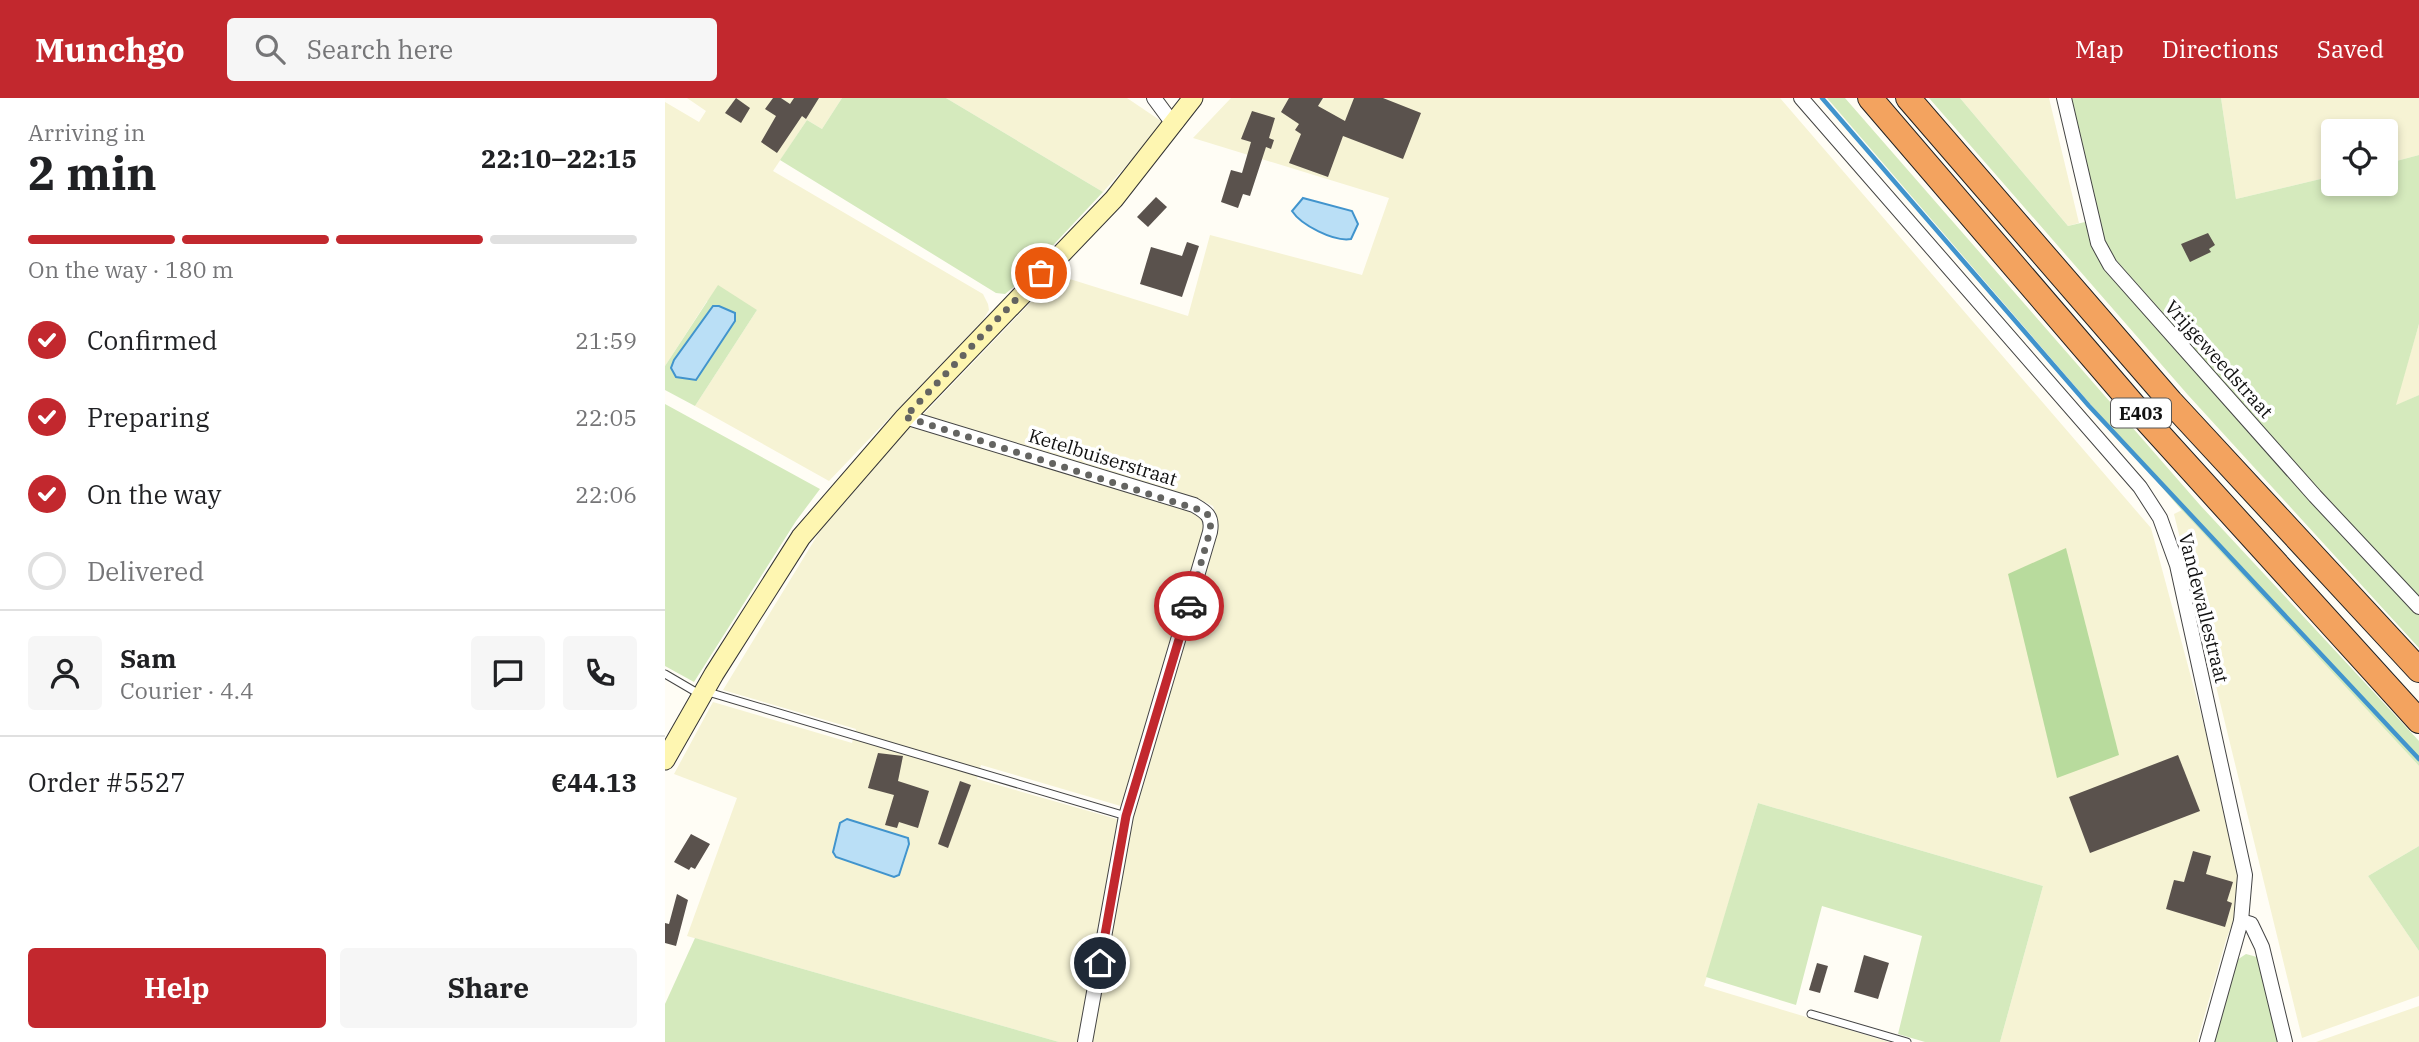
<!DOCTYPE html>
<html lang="en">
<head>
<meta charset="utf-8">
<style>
  :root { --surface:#fff; --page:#f6f6f6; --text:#202124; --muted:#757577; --line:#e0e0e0; --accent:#c2282e }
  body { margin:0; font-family:"IBM Plex Serif",serif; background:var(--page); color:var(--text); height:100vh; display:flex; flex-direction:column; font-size:26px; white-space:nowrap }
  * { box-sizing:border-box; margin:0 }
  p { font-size:23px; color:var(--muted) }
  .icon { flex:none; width:38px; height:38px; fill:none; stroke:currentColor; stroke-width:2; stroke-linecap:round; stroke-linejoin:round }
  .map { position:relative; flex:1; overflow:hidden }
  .sheet { display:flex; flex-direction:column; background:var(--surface); width:665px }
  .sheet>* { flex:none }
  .controls { position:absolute; left:1656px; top:21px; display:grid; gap:14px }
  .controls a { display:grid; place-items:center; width:77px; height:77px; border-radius:7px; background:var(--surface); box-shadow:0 4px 10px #0003; font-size:35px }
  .pin { position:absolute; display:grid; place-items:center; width:60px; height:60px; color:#fff; margin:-30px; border:4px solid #fff; border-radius:50%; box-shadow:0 2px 7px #0007 }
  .courier { position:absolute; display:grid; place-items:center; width:70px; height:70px; margin:-35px; border:5px solid #c2282e; border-radius:50%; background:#fff; color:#222; box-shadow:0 2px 9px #0007 }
  .head em { font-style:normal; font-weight:800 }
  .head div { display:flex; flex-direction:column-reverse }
  .head { display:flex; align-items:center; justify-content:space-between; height:119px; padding:0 28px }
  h1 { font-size:46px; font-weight:800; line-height:52px }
  .bar { display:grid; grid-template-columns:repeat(4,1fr); gap:10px 7px; align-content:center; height:84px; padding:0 28px }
  .bar i { height:9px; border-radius:5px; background:var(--line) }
  .bar .on { background:var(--accent) }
  .bar p { grid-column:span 4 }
  .line { display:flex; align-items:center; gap:18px; padding:0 28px; border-top:2px solid var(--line) }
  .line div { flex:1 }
  .round { display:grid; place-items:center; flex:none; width:74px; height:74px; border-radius:7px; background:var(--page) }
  ol { padding:0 28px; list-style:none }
  li { display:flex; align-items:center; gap:21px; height:77px }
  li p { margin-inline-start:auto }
  li .icon { padding:7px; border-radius:50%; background:var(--accent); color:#fff; stroke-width:4 }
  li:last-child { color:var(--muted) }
  li i { width:38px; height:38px; border:4px solid var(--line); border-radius:50% }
  .cta { display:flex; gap:14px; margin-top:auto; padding:14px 28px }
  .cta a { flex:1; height:80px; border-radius:7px; background:var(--accent); color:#fff; font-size:28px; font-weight:800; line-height:80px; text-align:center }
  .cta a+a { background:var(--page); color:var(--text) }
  header { display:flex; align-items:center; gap:42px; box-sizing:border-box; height:98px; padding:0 35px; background:var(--accent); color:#fff }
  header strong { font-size:33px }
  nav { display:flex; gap:38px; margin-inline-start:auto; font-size:24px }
  .search { width:490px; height:63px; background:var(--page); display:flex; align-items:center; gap:18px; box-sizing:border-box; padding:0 24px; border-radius:7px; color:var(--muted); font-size:26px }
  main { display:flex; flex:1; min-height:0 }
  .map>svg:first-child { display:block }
  .farmland { fill:#f6f3d4 }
  .green { fill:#d5eabd }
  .forest { fill:#b8db9d }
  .water { fill:#badff6; stroke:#4194cd; stroke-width:2 }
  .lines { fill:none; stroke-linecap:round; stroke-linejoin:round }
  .stream { stroke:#4194cd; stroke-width:4.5 }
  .building { fill:#5a524d }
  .lane-casing { stroke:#444; stroke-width:9 }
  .street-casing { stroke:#444; stroke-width:16 }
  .secondary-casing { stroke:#333; stroke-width:21 }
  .highway-casing { stroke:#222; stroke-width:26 }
  .lane { stroke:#fff; stroke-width:7 }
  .street { stroke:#fff; stroke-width:14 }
  .secondary { stroke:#fef6b1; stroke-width:19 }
  .highway { stroke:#f3a35f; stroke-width:24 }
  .done { stroke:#646461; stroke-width:7; stroke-dasharray:0 12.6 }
  .route { stroke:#c2282e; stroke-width:9 }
  .labels { text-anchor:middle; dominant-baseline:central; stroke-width:7; stroke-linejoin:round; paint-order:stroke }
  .shield { fill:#fff; stroke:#585858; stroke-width:2 }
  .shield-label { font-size:18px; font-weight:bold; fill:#111 }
  .street-label { font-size:19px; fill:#111; stroke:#fff }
</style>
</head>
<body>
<header>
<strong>Munchgo</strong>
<div class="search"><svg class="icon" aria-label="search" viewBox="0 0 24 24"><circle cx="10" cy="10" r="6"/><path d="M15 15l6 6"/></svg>Search here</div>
<nav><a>Map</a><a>Directions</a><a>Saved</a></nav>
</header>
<main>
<section class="sheet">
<div class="head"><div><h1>2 min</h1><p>Arriving in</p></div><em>22:10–22:15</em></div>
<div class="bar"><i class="on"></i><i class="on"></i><i class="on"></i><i></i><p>On the way · 180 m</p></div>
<ol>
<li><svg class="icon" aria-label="check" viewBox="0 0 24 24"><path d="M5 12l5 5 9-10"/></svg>Confirmed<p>21:59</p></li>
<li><svg class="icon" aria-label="check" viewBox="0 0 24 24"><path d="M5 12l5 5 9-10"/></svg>Preparing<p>22:05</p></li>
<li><svg class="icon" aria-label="check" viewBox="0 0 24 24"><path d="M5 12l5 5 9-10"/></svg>On the way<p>22:06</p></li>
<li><i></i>Delivered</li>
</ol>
<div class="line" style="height:126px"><a class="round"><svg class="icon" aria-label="person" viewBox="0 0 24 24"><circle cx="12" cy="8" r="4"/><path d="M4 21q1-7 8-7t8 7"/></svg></a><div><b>Sam</b><p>Courier · 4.4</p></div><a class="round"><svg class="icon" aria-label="chat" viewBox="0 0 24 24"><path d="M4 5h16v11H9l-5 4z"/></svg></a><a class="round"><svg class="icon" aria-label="phone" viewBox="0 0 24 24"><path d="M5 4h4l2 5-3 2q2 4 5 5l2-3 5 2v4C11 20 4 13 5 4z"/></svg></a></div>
<div class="line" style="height:91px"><div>Order #5527</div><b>€44.13</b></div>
<div class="cta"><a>Help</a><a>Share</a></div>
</section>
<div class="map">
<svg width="1754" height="944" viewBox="0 0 1754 944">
  <rect width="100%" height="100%" fill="#fffdf5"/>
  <!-- farmland -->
  <g class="farmland">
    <path d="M 22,0 L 177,0 L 157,31 L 142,22 L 108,73 L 318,196 L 323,206 L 324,212 L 318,222 L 164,383 L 30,308 L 92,212 L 42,203 L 0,268 L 0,4 L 34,24 L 41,13 Z"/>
    <path d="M 281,0 L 462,0 L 499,25 L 438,94 Z"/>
    <path d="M 566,0 L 1115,0 L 1486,430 L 1563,717 L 1574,780 L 1574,808 L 1561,842 L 1532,944 L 1335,944 L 1378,788 L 1093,705 L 1039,888 L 1224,944 L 425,944 L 468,714 L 518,540 L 549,449 L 552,420 L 548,408 L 534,401 L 257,318 L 392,177 L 523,218 L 545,137 L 697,177 L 724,100 L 528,40 Z"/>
    <path d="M 1295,0 L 1384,0 L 1414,125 L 1403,128 Z"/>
    <path d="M 1556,0 L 1754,0 L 1754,57 L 1720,66 L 1720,33 L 1668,33 L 1668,78 L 1571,101 Z"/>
    <path d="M 1754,226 L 1754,297 L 1730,308 Z"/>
    <path d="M 246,328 L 528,411 L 537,420 L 540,433 L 459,709 L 316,667 L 312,681 L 455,722 L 416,944 L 394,944 L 22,838 L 72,700 L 9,676 L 48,604 L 187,645 L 191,631 L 58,592 L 155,433 Z"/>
    <path d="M 1517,412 L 1754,668 L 1754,748 L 1703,778 L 1754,853 L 1754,898 L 1637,940 L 1509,416 Z"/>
    <path d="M 1754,908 L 1754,944 L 1651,944 Z"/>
  </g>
  <!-- green -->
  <g class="green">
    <path d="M 177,0 L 281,0 L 438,94 L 350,188 L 340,196 L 331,195 L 115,62 L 142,22 L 157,31 Z"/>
    <path d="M 1162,0 L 1180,0 L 1535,407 L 1754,643 L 1754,668 L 1513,408 Z"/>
    <path d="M 1264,0 L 1295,0 L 1403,128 L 1420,124 L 1428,150 L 1754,515 L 1754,550 L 1523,297 Z"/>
    <path d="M 1405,0 L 1556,0 L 1571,101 L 1668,78 L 1668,86 L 1720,86 L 1720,66 L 1754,57 L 1754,226 L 1731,307 L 1754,297 L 1754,501 L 1662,403 L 1451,162 L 1438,142 Z"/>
    <path d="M 53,187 L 92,212 L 30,308 L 0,292 L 0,268 Z"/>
    <path d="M 0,306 L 155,391 L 131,423 L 29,584 L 0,568 Z"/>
    <path d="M 1093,705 L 1378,788 L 1335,944 L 1260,944 L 1233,936 L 1257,838 L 1157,808 L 1131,907 L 1041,879 Z"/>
    <path d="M 1754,748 L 1754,853 L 1703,778 Z"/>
    <path d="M 30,840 L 394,944 L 0,944 L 0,906 Z"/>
    <path d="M 1581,856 L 1592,859 L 1613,944 L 1548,944 L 1572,862 Z"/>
  </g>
  <!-- forest -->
  <path class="forest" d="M 1401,450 L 1454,657 L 1392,680 L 1343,476 Z"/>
  <!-- water -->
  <g class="water">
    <path d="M 638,100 L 687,113 L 693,126 L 686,141 C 669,144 636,127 627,113 Z"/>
    <path d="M 48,208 L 54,208 L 70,215 L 70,223 L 31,282 L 11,279 L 6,270 L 9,262 Z"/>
    <path d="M 182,721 L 243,740 L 244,746 L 234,777 L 229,779 L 171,759 L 168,754 L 175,725 Z"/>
  </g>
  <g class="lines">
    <!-- stream -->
    <path class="stream" d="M 1157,0 L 1424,308 L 1754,661"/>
  </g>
  <!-- building -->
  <g class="building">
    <path d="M 71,0 L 85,10 L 76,25 L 60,15 Z"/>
    <path d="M 108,0 L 116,0 L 125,6 L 129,0 L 154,0 L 141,21 L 137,18 L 112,55 L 96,44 L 111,18 L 100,11 Z"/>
    <path d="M 624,0 L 658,0 L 653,8 L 680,23 L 689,0 L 718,0 L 756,15 L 738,61 L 678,38 L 663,79 L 624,65 L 636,36 L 630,32 L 634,26 L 616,14 Z"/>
    <path d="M 587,13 L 610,20 L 604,40 L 609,42 L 606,51 L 601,49 L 585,98 L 578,96 L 573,110 L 556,104 L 566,72 L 577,75 L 586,44 L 576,41 Z"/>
    <path d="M 491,99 L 502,109 L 483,129 L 472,119 Z"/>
    <path d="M 1543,135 L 1550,147 L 1544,151 L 1546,154 L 1525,164 L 1516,146 Z"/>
    <path d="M 522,144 L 534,148 L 517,199 L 475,186 L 486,149 L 517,158 Z"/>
    <path d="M 213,655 L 238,658 L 233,683 L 264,693 L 253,730 L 234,724 L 232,730 L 220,727 L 229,697 L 203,690 Z"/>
    <path d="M 1513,657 L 1535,713 L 1425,755 L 1404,699 Z"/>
    <path d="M 295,683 L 306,687 L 283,750 L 273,746 Z"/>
    <path d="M 26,736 L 45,746 L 30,771 L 26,769 L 24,772 L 9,764 Z"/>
    <path d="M 1528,753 L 1546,758 L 1541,776 L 1568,784 L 1562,803 L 1567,805 L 1560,829 L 1501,811 L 1509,782 L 1519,784 Z"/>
    <path d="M 12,796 L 23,802 L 11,848 L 0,845 L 0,825 L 4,826 Z"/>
    <path d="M 1199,857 L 1224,865 L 1213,901 L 1189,894 Z"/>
    <path d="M 1152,865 L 1163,868 L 1155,895 L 1144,892 Z"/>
  </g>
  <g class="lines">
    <!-- lane casing -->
    <g class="lane-casing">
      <g id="lane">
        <path d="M 0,576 L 36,597"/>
        <path d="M 43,594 L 461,718"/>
        <path d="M 1146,916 L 1242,944"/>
      </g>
    </g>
    <!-- street casing -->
    <g class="street-casing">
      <g id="street">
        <path d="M 489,0 L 503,19 L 512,24"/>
        <path d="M 1136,0 L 1475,389 L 1495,420 L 1512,467 L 1580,777 L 1576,823 L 1542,944"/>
        <path d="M 1399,0 L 1433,145 L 1445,167 L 1650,398 L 1754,509"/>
        <path d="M 240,319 L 529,407 C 541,414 548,418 545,434 L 461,718 L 420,944"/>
        <path d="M 1576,823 L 1586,826 L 1597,849 L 1620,944"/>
      </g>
    </g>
    <!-- secondary casing -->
    <g class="secondary-casing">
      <path id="secondary" d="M 0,662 L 49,576 L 136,439 L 240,319 L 449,101 L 528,0"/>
    </g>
    <!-- highway casing -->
    <g class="highway-casing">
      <g id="highway">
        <path d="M 1205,0 L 1483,324 L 1754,623"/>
        <path d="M 1243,0 L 1506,304 L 1754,572"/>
      </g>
    </g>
    <!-- lane -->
    <use href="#lane" class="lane"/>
    <!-- street -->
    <use href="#street" class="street"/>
    <!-- secondary -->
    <use href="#secondary" class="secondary"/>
    <!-- highway -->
    <use href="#highway" class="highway"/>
  </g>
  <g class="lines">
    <!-- done -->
    <path class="done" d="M 376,175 L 240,319 L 541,414 L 546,422 L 545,433 L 524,508"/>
    <!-- route -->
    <path class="route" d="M 435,865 L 461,718 L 524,508"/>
  </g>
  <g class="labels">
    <!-- shield labels -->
    <rect class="shield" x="1446" y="300.5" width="60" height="29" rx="5"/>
    <g class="shield-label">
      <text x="1476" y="315">E403</text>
    </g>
    <!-- street labels -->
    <g class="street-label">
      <text transform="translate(1554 261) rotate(48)">Vrijgeweedstraat</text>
      <text transform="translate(438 359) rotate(17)">Ketelbuiserstraat</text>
      <text transform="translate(1539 510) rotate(76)">Vandewallestraat</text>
    </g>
  </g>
</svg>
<div class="controls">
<a><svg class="icon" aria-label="locate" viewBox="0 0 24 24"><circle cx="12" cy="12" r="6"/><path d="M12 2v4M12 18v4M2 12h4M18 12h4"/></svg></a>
</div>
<div class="pin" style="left:376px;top:175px;background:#ea580c"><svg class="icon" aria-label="bag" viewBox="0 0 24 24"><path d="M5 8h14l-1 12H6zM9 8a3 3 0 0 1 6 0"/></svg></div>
<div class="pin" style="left:435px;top:865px;background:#1f2937"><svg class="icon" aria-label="home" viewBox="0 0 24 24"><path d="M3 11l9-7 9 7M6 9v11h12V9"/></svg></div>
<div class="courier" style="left:524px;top:508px"><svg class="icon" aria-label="car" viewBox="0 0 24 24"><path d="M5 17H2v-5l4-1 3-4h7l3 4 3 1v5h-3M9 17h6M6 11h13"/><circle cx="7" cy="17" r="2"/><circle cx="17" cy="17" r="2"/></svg></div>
</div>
</main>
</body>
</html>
